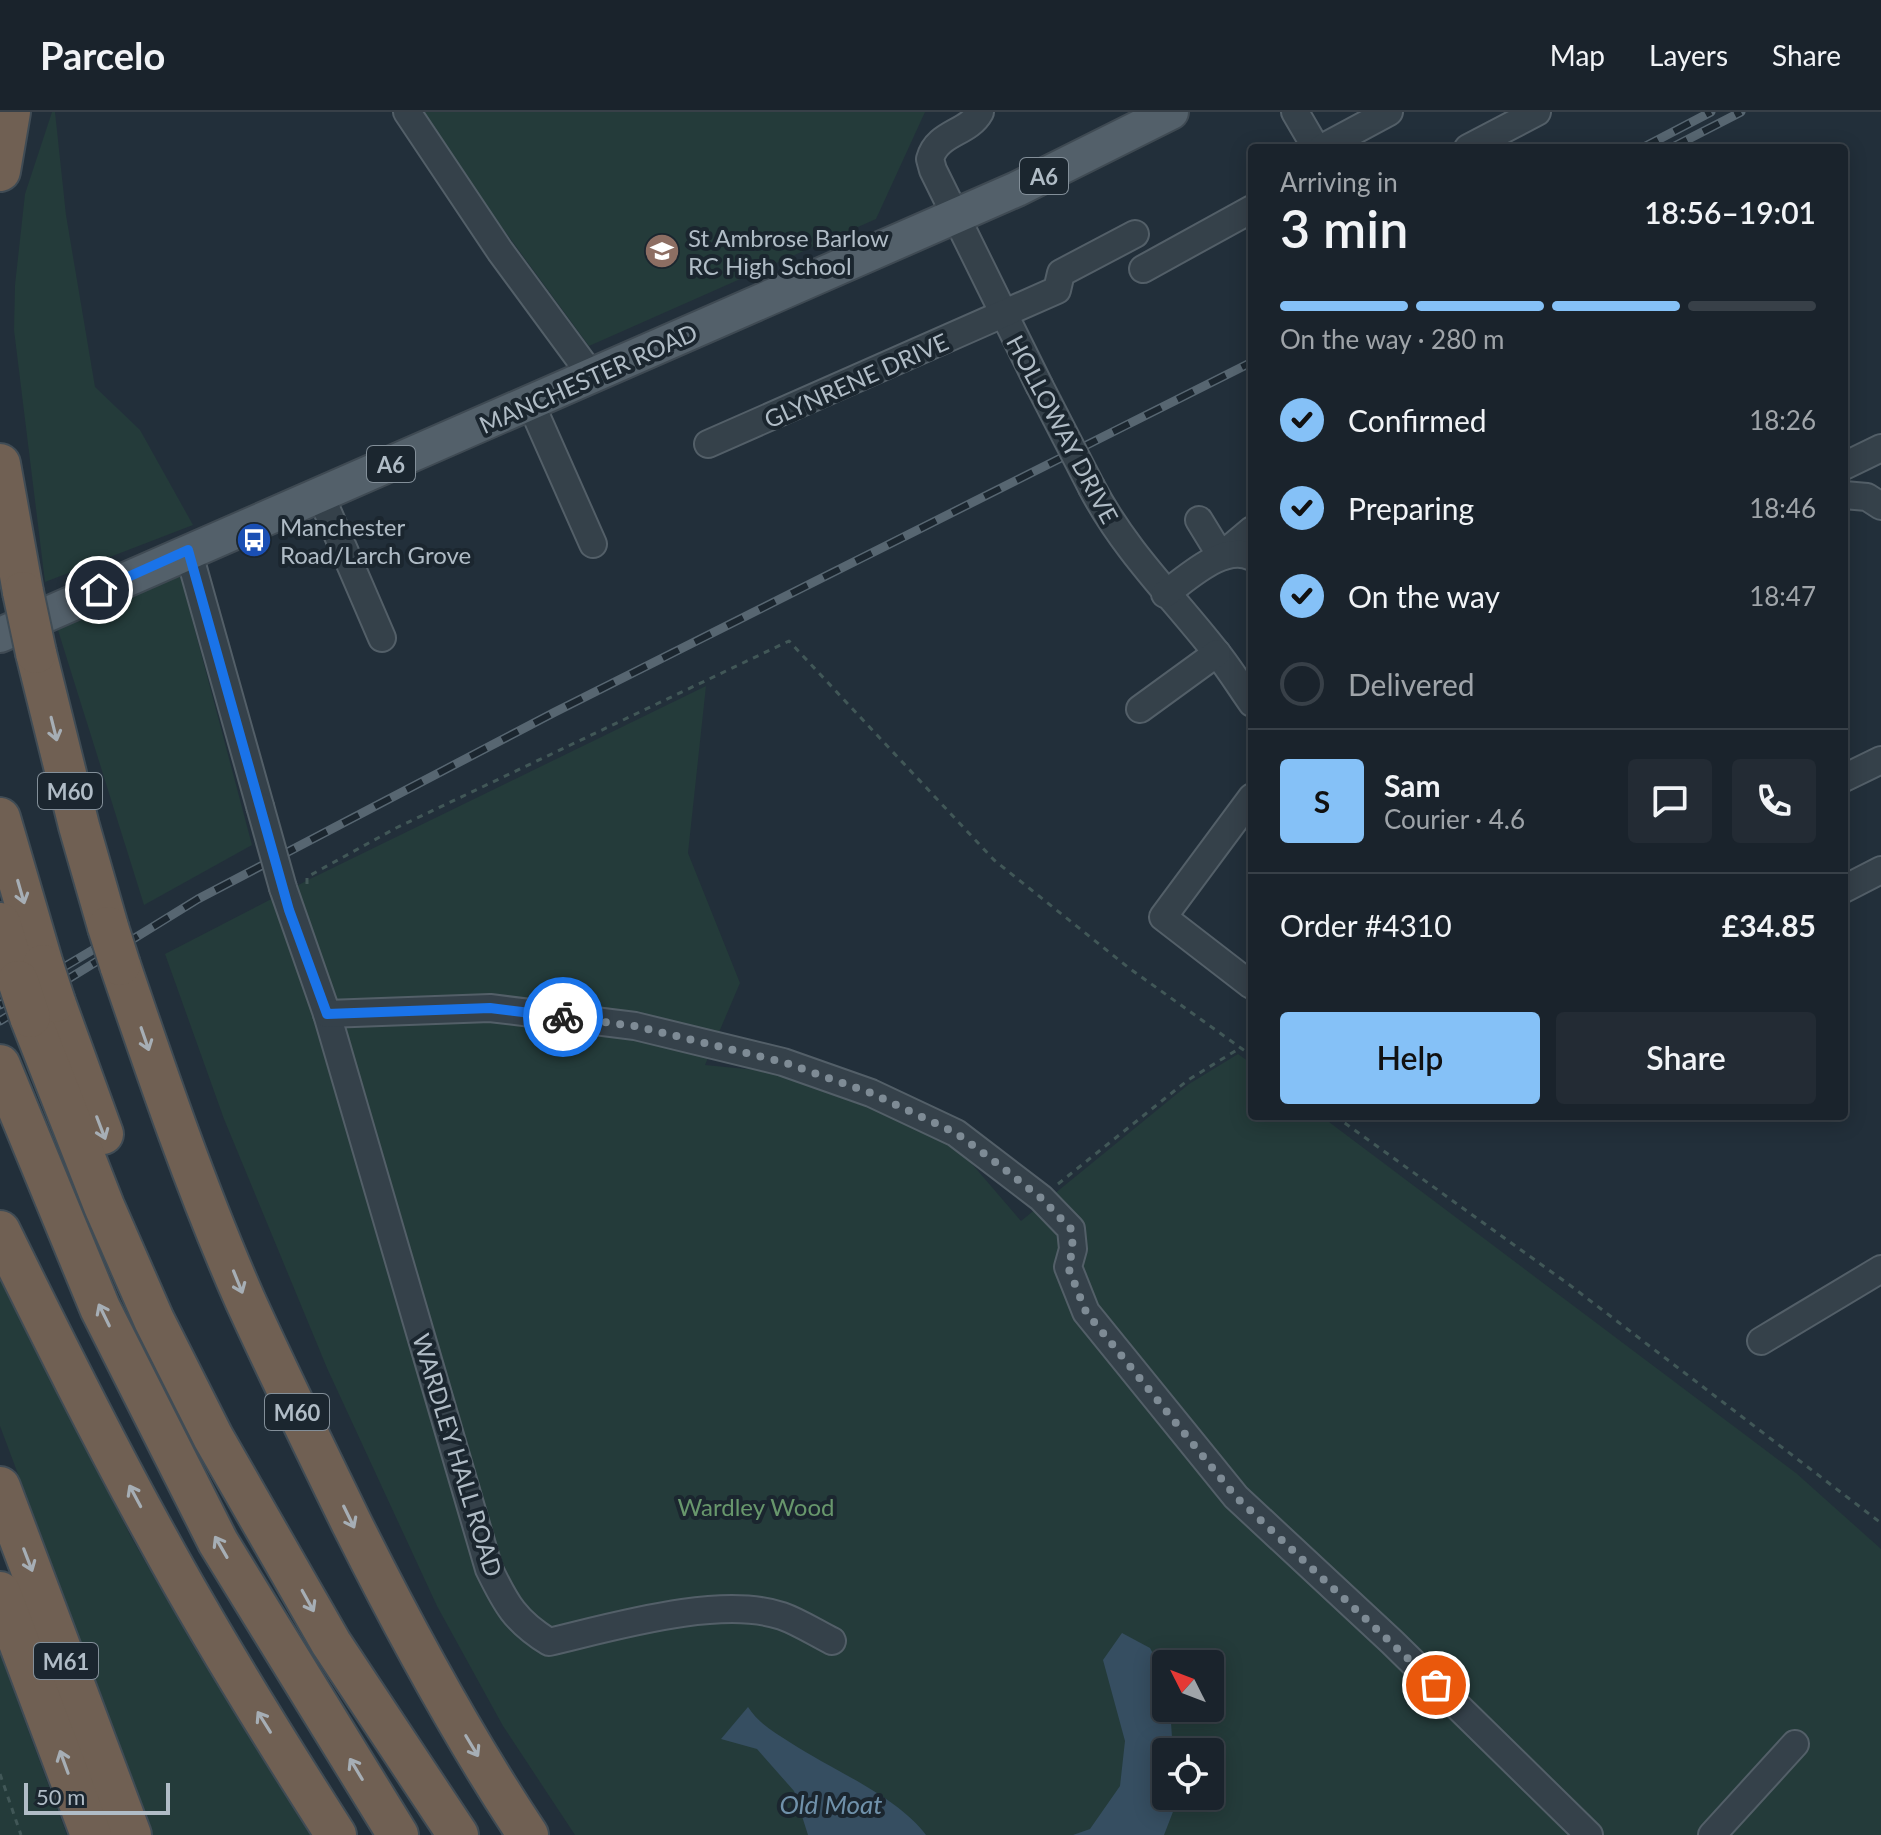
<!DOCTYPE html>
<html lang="en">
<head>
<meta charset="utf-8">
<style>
  :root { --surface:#1a232c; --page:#232b34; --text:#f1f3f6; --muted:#9fa4a9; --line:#384048; --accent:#85c1f7 }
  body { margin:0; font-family:Lato,sans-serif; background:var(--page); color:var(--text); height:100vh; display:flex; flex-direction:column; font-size:30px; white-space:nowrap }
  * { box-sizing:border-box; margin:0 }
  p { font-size:26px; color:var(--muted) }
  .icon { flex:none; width:44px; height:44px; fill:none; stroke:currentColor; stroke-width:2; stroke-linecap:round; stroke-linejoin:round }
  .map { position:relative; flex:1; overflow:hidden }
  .drawer { position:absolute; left:1248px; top:32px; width:600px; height:976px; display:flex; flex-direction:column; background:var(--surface); border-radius:8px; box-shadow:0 4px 20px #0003,0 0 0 2px var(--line) }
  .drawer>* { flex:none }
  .needle { width:52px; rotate:312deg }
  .fabs { position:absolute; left:1152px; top:1538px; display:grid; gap:16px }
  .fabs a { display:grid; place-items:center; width:72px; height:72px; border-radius:8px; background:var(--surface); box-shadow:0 4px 20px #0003,0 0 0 2px var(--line); font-size:40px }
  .scale { position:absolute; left:24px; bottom:20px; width:146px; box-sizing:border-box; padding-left:8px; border:4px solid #b0bcc6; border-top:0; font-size:22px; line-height:28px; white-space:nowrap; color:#b0bcc6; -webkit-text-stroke:6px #1b262f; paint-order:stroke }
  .pin { position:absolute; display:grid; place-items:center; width:68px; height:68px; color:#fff; margin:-34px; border:4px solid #fff; border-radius:50%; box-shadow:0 2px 8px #0007 }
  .courier { position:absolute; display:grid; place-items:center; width:80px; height:80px; margin:-40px; border:6px solid #1a73e8; border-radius:50%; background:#fff; color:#222; box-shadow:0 2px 10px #0007 }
  .overview em { font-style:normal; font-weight:600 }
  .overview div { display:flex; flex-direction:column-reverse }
  .overview { display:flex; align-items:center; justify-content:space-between; height:136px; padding:0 32px }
  h1 { font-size:52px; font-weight:600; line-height:60px }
  .bar { display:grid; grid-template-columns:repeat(4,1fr); gap:12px 8px; align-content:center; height:96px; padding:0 32px }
  .bar i { height:10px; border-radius:6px; background:var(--line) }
  .bar .active { background:var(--accent) }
  .bar p { grid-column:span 4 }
  .line { display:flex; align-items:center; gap:20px; padding:0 32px; border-top:2px solid var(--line) }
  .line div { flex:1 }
  .round { display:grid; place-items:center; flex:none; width:84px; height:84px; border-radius:8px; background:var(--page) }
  ol { padding:0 32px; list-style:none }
  li { display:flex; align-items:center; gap:24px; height:88px }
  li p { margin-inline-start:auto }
  li .icon { padding:8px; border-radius:50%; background:var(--accent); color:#111; stroke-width:4 }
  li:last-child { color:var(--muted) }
  li i { width:44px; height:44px; border:4px solid var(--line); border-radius:50% }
  .button { display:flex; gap:16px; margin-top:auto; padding:16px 32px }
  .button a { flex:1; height:92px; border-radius:8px; background:var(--accent); color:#111; font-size:32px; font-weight:600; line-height:92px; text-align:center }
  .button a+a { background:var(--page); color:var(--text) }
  header { display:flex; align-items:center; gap:48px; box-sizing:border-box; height:112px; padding:0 40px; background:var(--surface); border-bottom:2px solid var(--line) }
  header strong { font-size:38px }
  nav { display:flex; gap:44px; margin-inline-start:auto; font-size:28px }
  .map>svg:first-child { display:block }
  .green { fill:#243b3a; fill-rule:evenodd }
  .water { fill:#364e61 }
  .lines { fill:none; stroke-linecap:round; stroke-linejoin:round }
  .minor-casing { stroke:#535f68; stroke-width:30 }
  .major-casing { stroke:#3f4a53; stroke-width:38 }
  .highway-casing { stroke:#404c55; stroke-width:44 }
  .path { stroke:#415757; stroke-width:3; stroke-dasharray:6 6; stroke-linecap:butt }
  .minor { stroke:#35414a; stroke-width:26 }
  .major { stroke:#53606a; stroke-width:34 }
  .highway { stroke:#706053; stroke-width:40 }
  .rail-casing { stroke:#576671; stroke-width:9 }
  .rail { stroke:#1b262f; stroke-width:6; stroke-dasharray:18; stroke-linecap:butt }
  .minor-bridge-casing { stroke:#535f68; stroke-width:30; stroke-linecap:butt }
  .highway-bridge-casing { stroke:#404c55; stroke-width:44; stroke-linecap:butt }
  .minor-bridge { stroke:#35414a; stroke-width:26 }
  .highway-bridge { stroke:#706053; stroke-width:40 }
  .oneway { stroke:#a6aeb5 }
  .done { stroke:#7e8b95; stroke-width:8; stroke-dasharray:0 14.4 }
  .route { stroke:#1a73e8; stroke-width:10 }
  .labels { text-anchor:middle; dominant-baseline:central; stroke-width:8; stroke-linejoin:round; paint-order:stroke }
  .shield { fill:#1b262f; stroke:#838f99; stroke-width:2 }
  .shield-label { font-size:22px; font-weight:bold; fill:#b0bcc6 }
  .poi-label { font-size:24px; fill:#b0bcc6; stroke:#1b262f; text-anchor:start }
  .street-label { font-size:24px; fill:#b0bcc6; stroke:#1b262f }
  .park-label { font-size:24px; fill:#68976c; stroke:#1b262f }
  .water-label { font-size:26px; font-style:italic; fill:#7091aa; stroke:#1b262f }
</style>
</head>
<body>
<header>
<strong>Parcelo</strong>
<nav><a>Map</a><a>Layers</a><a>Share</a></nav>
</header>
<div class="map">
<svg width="1881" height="1723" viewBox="0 0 1881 1723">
  <rect width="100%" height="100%" fill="#222f3a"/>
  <!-- green -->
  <g class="green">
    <path d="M 52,0 L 55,0 L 66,103 L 95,275 L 140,318 L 193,413 L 45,470 L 14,218 L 15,173 L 25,82 Z"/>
    <path d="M 424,0 L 925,0 L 876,107 L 589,234 L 465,65 Z"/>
    <path d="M 180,462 L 252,733 L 144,793 L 57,515 Z"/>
    <path d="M 706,574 L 688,741 L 740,871 L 705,953 L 787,961 L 954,1031 L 1021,1109 L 1189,972 L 1238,942 L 1252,952 L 1252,1004 L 1321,1004 L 1796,1361 L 1881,1437 L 1881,1723 L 575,1723 L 503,1614 L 437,1494 L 327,1256 L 224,1007 L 165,842 L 310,767 ZM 1166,1552 L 1210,1552 L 1210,1596 L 1166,1596 ZM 1166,1640 L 1210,1640 L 1210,1684 L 1166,1684 Z"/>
    <path d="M 0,1165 L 30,1229 L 53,1268 L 130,1423 L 197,1540 L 312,1723 L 153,1723 L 0,1314 Z"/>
    <path d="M 0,1542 L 67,1723 L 0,1723 Z"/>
  </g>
  <!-- water -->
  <g class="water">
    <path d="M 1122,1521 L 1150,1536 L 1166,1566 L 1166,1596 L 1170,1596 L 1173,1640 L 1166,1640 L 1166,1684 L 1176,1684 L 1176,1692 L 1164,1723 L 1073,1723 L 1090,1717 L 1120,1674 L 1125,1629 L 1103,1548 Z"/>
    <path d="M 748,1595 C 759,1612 774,1620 791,1631 C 832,1658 897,1684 926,1723 L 808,1723 L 794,1679 L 757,1637 L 721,1627 Z"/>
  </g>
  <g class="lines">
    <!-- minor casing -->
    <g class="minor-casing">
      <g id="minor">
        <path d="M 407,0 L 500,139 L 592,264"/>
        <path d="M 980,0 C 968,22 937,20 930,47 L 933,58 L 1039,273"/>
        <path d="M 1295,0 L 1316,36"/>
        <path d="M 1322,36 L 1389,0"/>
        <path d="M 1468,36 L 1537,0"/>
        <path d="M 1143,157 L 1252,97"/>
        <path d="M 531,292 L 593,432"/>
        <path d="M 708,332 L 1057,178 L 1061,161 L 1135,122"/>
        <path d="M 1844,354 L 1881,336"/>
        <path d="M 1092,376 C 1125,439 1173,485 1216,540 C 1229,556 1240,574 1252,591"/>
        <path d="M 320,382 L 382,526"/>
        <path d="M 1844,383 L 1867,385 L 1881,394"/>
        <path d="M 1199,408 L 1221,444 L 1252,418"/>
        <path d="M 188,438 L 260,694"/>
        <path d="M 1165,482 C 1188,466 1223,431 1252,445"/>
        <path d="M 1140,597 L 1217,541"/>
        <path d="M 1844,666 L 1881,648"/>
        <path d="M 283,776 L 327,902 L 489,1457 C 506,1492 515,1509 549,1530 C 613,1515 720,1483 782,1504 C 799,1510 816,1521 832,1529"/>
        <path d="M 1844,777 L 1881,758"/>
        <path d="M 1251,873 L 1163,805 L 1252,685"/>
        <path d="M 327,902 L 490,896 L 635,914 L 783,950 L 871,981 L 956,1021 L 1041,1086 L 1071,1117 L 1073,1137 L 1068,1155 L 1086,1200 L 1236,1385 L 1392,1530 L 1589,1723"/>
        <path d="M 1761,1229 L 1881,1157"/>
        <path d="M 1712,1723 L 1795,1632"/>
      </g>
    </g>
    <!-- major casing -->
    <g class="major-casing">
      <path id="major" d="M 0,523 L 1017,77 L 1171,0"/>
    </g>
    <!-- highway casing -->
    <g class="highway-casing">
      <g id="highway">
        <path d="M 0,59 L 10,0"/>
        <path d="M 0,352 L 23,480"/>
        <path d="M 36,541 L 79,714 L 108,815"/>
        <path d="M 0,706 L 43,853"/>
        <path d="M 0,811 L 18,869"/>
        <path d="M 120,853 C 158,965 197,1079 245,1188 C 279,1263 316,1338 352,1412 C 405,1518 462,1624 528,1723"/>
        <path d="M 55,890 L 103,1022"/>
        <path d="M 30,905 L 104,1094 L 154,1208 L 213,1325 L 331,1531 L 458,1723"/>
        <path d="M 0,953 L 100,1196 L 218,1430 L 398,1723"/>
        <path d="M 0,1119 C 51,1223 102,1326 158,1427 C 213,1528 274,1626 336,1723"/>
        <path d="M 0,1375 L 131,1723"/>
        <path d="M 0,1480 L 91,1723"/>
      </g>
    </g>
    <!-- path -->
    <g class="path">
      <path d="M 307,772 L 307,765 L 396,716 L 789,529 L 994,748 L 1129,856 L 1252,944"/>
      <path d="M 1335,1004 L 1571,1174 L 1881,1411"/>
      <path d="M 1058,1072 L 1188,968 L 1240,936"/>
      <path d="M 0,1662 L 21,1723"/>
    </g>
    <!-- minor -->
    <use href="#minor" class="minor"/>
    <!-- major -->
    <use href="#major" class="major"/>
    <!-- highway -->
    <use href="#highway" class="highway"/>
    <!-- rail casing -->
    <g class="rail-casing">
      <g id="rail">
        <path d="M 1642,36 L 1711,0"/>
        <path d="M 1671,36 L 1741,0"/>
        <path d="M 0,893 L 96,836"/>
        <path d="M 0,909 L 198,787 L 555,600 L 1252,250"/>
      </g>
    </g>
    <!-- rail -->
    <use href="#rail" class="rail"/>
    <!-- minor-bridge casing -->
    <g class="minor-bridge-casing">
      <g id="minor-bridge">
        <path d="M 1039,273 L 1092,376"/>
        <path d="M 260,694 L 283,776"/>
      </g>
    </g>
    <!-- highway-bridge casing -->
    <g class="highway-bridge-casing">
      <g id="highway-bridge">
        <path d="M 23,480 L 36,541"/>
        <path d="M 108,815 L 120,853"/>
        <path d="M 43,853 L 55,890"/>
        <path d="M 18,869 L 30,905"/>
      </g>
    </g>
    <!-- minor-bridge -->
    <use href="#minor-bridge" class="minor-bridge"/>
    <!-- highway-bridge -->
    <use href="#highway-bridge" class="highway-bridge"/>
  </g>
  <!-- one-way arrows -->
  <defs><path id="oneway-shaft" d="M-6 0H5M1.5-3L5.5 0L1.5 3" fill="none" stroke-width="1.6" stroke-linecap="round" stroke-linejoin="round" transform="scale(2)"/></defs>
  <g class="oneway">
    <use href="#oneway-shaft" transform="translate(54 617) rotate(76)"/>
    <use href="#oneway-shaft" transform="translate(21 780) rotate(74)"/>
    <use href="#oneway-shaft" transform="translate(145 927) rotate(71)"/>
    <use href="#oneway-shaft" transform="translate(101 1016) rotate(69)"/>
    <use href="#oneway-shaft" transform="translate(238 1170) rotate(68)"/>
    <use href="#oneway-shaft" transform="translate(104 1203) rotate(-116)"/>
    <use href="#oneway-shaft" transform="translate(135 1384) rotate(-118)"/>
    <use href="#oneway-shaft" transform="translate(349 1405) rotate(64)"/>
    <use href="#oneway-shaft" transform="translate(221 1435) rotate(-120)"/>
    <use href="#oneway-shaft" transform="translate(28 1448) rotate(69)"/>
    <use href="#oneway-shaft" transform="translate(308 1489) rotate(61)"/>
    <use href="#oneway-shaft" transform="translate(264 1610) rotate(-122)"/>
    <use href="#oneway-shaft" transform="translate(472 1634) rotate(59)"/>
    <use href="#oneway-shaft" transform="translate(64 1650) rotate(-110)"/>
    <use href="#oneway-shaft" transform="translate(356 1657) rotate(-121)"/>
  </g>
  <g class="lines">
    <!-- done -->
    <path class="done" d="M 563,905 L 635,914 L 783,950 L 871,981 L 956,1021 L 994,1049 L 1041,1086 L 1071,1117 L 1073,1137 L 1068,1155 L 1086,1200 L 1236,1385 L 1436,1573"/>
    <!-- route -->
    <path class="route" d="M 99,478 L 188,438 L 289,798 L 327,902 L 490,896 L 563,905"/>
  </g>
  <!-- icons -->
  <defs>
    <g id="school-disc" transform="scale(1.8)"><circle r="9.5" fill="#8d6e63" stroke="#1b262f"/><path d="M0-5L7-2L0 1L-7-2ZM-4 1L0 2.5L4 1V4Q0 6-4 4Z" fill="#fff"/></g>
    <g id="bus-disc" transform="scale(1.8)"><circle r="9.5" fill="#1a4fb4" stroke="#1b262f"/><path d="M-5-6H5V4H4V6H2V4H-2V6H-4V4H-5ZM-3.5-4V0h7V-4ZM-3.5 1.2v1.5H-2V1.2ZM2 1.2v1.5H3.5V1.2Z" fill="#fff"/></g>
  </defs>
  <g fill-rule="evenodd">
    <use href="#school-disc" x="662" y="139"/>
    <use href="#bus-disc" x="254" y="428"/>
  </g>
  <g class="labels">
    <!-- shield labels -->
    <g class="shield">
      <rect x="1020" y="46" width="48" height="36" rx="6"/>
      <rect x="367" y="334" width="48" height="36" rx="6"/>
      <rect x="38" y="661" width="64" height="36" rx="6"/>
      <rect x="265" y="1282" width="64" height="36" rx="6"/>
      <rect x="34" y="1531" width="64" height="36" rx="6"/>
    </g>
    <g class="shield-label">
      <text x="1044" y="64">A6</text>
      <text x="391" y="352">A6</text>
      <text x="70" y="679">M60</text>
      <text x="297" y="1300">M60</text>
      <text x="66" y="1549">M61</text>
    </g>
    <!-- poi labels -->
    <g class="poi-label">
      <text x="688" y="125">St Ambrose Barlow<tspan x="688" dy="28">RC High School</tspan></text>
      <text x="280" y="414">Manchester<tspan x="280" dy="28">Road/Larch Grove</tspan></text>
    </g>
    <!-- street labels -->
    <g class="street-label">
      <text transform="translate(588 266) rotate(-24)">MANCHESTER ROAD</text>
      <text transform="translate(856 268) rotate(-24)">GLYNRENE DRIVE</text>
      <text transform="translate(1063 317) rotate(62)">HOLLOWAY DRIVE</text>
      <text transform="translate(458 1343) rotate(73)">WARDLEY HALL ROAD</text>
    </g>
    <!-- park labels -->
    <g class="park-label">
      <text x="756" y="1394">Wardley Wood</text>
    </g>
    <!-- water labels -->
    <g class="water-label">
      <text x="831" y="1692">Old Moat</text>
    </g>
  </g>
</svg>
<div class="fabs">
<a><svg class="needle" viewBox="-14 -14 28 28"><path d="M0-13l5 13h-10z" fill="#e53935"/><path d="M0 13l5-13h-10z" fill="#9fa4a9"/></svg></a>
<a><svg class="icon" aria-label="locate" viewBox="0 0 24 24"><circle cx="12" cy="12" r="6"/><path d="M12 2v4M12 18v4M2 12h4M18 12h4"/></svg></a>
</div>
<div class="scale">50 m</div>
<div class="pin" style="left:1436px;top:1573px;background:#ea580c"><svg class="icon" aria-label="bag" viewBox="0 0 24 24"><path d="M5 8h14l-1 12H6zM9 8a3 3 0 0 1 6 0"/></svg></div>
<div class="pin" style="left:99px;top:478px;background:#1f2937"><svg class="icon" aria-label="home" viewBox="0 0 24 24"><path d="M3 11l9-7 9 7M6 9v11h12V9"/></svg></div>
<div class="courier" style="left:563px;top:905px"><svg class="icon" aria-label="bike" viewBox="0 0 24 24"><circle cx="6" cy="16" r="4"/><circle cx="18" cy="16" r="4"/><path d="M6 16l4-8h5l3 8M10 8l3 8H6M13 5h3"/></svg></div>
<section class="drawer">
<div class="overview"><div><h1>3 min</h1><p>Arriving in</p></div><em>18:56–19:01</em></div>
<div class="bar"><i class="active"></i><i class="active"></i><i class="active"></i><i></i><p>On the way · 280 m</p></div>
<ol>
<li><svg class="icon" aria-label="check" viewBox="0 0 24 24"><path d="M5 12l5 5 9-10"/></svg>Confirmed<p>18:26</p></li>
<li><svg class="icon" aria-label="check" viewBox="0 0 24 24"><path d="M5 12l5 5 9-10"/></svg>Preparing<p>18:46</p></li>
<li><svg class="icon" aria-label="check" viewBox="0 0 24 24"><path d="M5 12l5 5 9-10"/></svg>On the way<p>18:47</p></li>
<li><i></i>Delivered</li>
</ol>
<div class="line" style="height:144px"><b class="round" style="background:var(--accent);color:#111">S</b><div><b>Sam</b><p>Courier · 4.6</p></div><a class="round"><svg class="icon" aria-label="chat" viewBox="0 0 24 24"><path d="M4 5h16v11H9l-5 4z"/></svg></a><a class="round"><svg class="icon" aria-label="phone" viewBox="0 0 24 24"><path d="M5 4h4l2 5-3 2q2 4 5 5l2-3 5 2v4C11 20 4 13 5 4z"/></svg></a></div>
<div class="line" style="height:104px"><div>Order #4310</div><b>£34.85</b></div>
<div class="button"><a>Help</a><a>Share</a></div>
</section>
</div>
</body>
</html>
